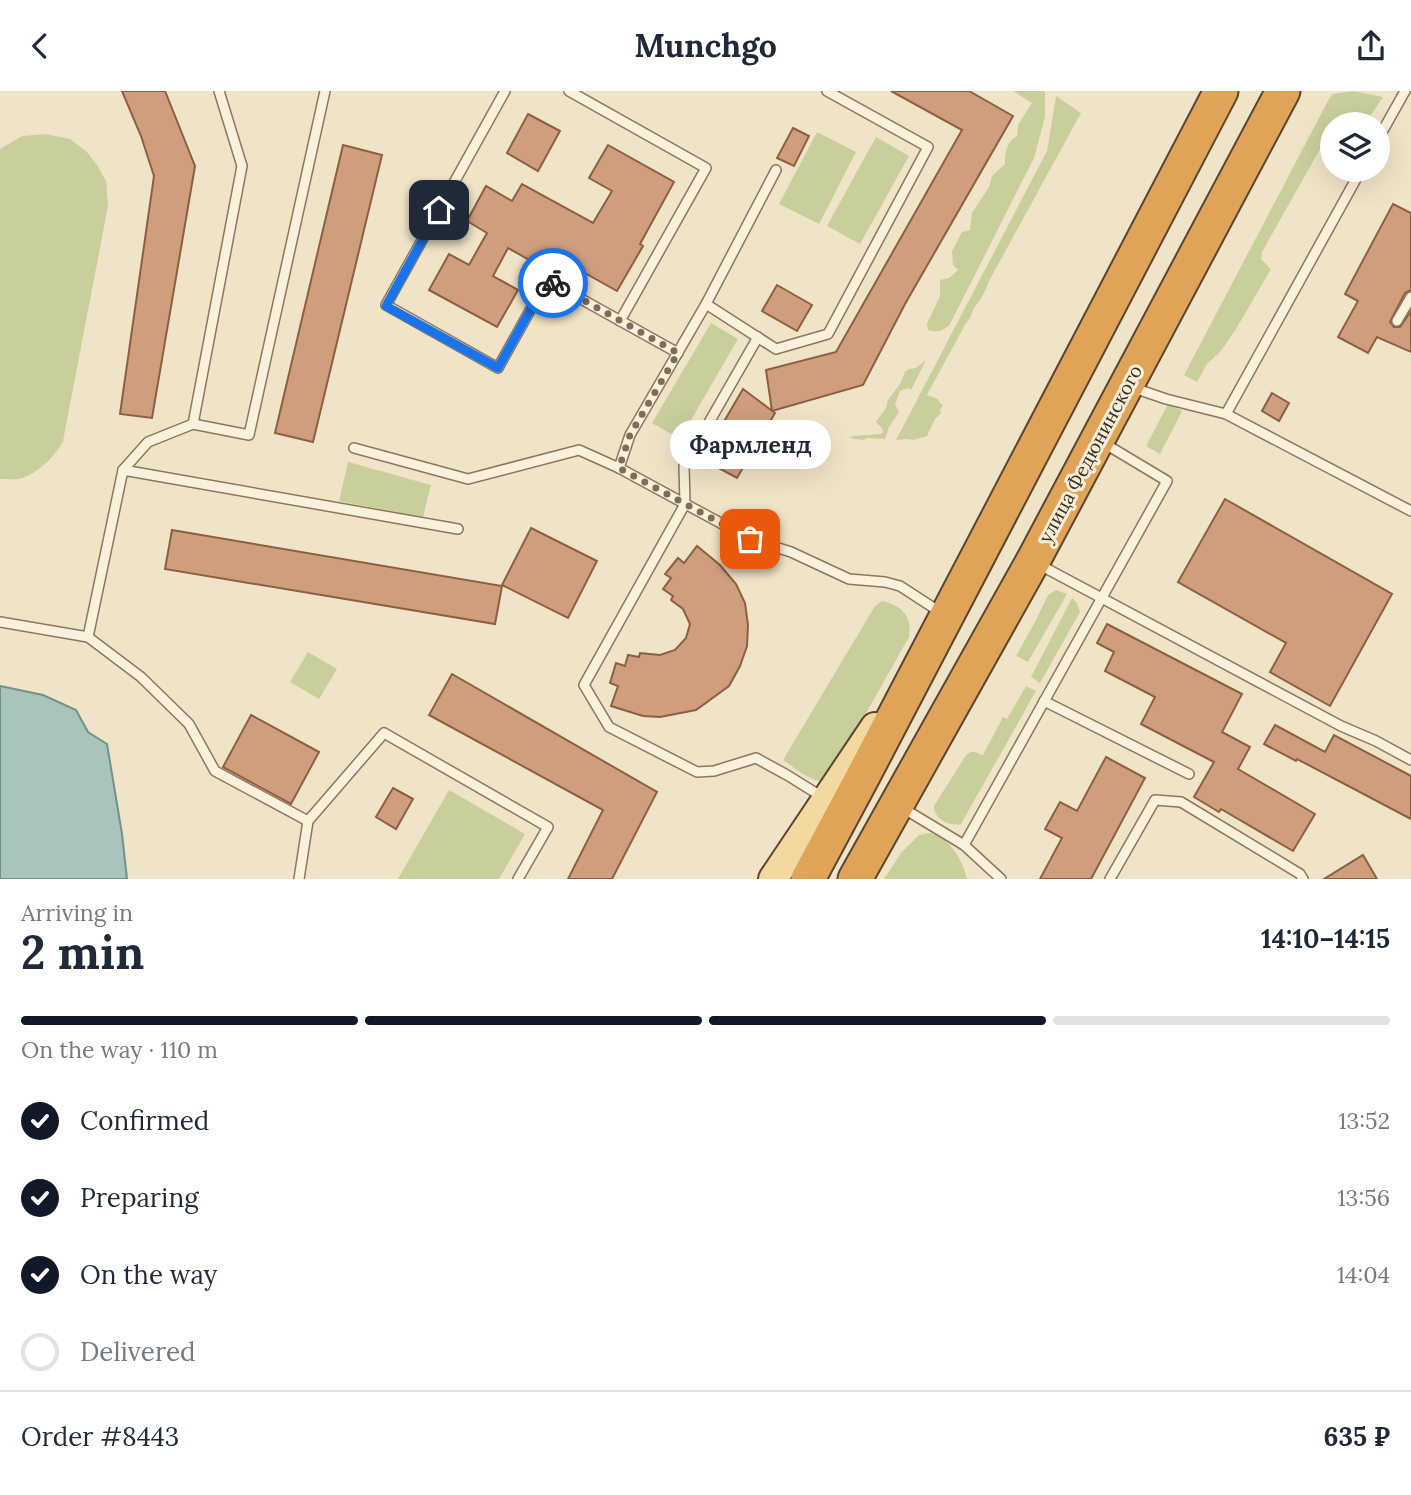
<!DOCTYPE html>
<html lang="en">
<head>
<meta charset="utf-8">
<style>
  :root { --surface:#fff; --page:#f2f2f3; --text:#1f2937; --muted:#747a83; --line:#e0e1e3; --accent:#111827 }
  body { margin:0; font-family:Lora,serif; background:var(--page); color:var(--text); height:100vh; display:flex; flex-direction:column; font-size:26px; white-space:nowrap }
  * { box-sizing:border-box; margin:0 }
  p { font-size:23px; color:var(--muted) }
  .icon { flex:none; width:38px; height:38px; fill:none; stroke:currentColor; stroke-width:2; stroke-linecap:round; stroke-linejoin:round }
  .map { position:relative; height:788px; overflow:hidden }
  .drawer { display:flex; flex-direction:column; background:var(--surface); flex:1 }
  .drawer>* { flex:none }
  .controls { position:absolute; left:1320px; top:21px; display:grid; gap:14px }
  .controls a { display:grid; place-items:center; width:70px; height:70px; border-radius:50%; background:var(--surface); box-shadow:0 7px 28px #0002; font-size:35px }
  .pin { position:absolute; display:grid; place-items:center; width:60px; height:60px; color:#fff; margin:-30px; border-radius:14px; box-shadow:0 4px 10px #0006 }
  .courier { position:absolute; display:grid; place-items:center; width:70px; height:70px; margin:-35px; border:5px solid #1a73e8; border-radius:50%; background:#fff; color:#222; box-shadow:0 2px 9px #0007 }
  .bubble { position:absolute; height:49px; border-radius:24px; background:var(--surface); box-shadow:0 7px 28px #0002; font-size:23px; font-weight:700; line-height:49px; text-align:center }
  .headline em { font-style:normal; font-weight:700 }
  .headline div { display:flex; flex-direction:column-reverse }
  .headline { display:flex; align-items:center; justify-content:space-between; height:119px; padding:0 21px }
  h1 { font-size:46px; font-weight:700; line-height:52px }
  .bar { display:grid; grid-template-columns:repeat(4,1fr); gap:10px 7px; align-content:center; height:84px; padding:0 21px }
  .bar i { height:9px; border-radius:5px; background:var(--line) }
  .bar .current { background:var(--accent) }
  .bar p { grid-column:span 4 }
  .line { display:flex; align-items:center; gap:18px; padding:0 21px; border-top:2px solid var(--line) }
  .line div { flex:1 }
  ol { padding:0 21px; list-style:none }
  li { display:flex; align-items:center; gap:21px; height:77px }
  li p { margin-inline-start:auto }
  li .icon { padding:7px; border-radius:50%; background:var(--accent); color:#fff; stroke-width:4 }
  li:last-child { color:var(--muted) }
  li i { width:38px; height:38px; border:4px solid var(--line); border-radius:50% }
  header { display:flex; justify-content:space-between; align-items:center; height:91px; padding:0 21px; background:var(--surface); font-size:32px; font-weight:700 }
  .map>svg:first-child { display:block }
  .green { fill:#c9cf9b }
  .water { fill:#a9c4bc; stroke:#6f938a; stroke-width:2 }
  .building { fill:#cf9f7d; stroke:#8d5f41; stroke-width:2 }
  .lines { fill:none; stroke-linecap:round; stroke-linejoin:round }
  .lane-casing { stroke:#8d765c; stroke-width:12 }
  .primary-casing { stroke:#5b4430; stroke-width:32 }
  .highway-casing { stroke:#5b4430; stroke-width:37 }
  .lane { stroke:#faf1dc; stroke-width:9 }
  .primary { stroke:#f3d9a0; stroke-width:28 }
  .highway { stroke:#e0a458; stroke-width:33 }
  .done { stroke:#7c6e5b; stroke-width:7; stroke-dasharray:0 12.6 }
  .route { stroke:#1a73e8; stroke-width:9 }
  .labels { text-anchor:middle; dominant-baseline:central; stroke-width:6; stroke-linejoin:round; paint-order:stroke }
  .street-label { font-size:19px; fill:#3d2e20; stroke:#f7eed8 }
</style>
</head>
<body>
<header><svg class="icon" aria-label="back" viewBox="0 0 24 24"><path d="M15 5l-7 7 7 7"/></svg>Munchgo<svg class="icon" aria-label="share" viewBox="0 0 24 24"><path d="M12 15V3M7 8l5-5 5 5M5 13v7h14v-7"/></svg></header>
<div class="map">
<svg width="1411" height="788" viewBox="0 0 1411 788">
  <rect width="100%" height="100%" fill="#f0e4c8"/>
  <!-- green -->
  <g class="green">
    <path d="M 1013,0 L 1045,0 L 1045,26 L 1034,67 L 950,233 C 943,240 937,242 928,239 L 927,233 L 940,205 L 940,189 L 949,187 L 958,179 L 953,174 L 952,160 L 962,141 L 970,139 L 972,122 L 989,96 L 992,85 L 1005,73 C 1005,62 1006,51 1017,45 L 1018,34 L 1032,12 Z"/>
    <path d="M 1354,0 L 1383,6 L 1365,33 L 1332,33 L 1332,46 L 1324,51 L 1262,161 L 1261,168 L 1271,178 L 1236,238 L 1221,260 L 1207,273 L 1197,291 L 1184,284 L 1329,8 L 1332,3 Z"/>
    <path d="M 1056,5 L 1081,22 L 988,192 C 985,202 980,209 974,217 C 971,223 971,227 966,232 L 927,304 L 938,308 L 939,311 L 943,314 L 940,319 L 941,322 L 935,328 L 927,345 L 913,349 L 907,348 L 896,349 L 1047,60 Z"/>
    <path d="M 817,41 L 856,61 L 819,133 L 779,113 Z"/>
    <path d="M 46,43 L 70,48 L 86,60 L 97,74 L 106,90 L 108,115 L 63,350 C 55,366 37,383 19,388 C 14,389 7,388 2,388 L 0,388 L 0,58 L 22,45 Z"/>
    <path d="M 876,46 L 909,65 L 860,153 L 827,135 Z"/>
    <path d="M 711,232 L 738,248 L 680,348 L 652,332 Z"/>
    <path d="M 926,269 L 911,299 L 908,297 L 900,300 L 895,313 L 899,321 L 889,336 L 885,348 L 868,347 L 863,349 L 849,347 L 853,345 L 881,343 L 883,341 L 882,337 L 876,331 L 886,317 L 888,309 L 900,293 L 905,281 L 909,278 L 916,277 Z"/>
    <path d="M 1168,313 L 1182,320 L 1160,363 L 1146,355 Z"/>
    <path d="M 348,371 L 431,394 L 423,426 L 339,410 Z"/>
    <path d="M 1056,499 L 1067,503 L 1028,571 L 1016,565 L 1035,531 L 1048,504 Z"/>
    <path d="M 1072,507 L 1077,512 L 1080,521 L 1040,592 L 1031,586 Z"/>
    <path d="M 882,510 C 903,515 912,525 909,546 L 833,681 C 831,683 827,688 825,689 C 814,694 792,675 783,669 L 875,515 Z"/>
    <path d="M 308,561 L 337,578 L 319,608 L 290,591 Z"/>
    <path d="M 1026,595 L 1036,600 L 961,733 C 950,736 933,727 934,715 L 966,664 C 973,658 976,662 983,664 L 1003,626 L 1007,628 Z"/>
    <path d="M 449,699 L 525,743 L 499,788 L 398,788 Z"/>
    <path d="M 931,742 C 951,749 962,768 967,788 L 884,788 L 901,762 L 919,744 Z"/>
  </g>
  <!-- water -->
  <path class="water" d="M 0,595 L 43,604 L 76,619 L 88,641 L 107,653 L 122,743 L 127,788 L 0,788 Z"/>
  <!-- building -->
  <g class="building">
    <path d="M 122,0 L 165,0 L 195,75 L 152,327 L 120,323 L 154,85 L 141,45 Z"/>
    <path d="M 891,0 L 969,0 L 1013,25 L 905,213 L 863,294 L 772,320 L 766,279 L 836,261 L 962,39 Z"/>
    <path d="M 528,23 L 560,40 L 538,80 L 507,62 Z"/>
    <path d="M 793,37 L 809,45 L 794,75 L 777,67 Z"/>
    <path d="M 343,54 L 382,64 L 313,351 L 275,342 Z"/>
    <path d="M 608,54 L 674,91 L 640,153 L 643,155 L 617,200 L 556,166 L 549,180 L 508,157 L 493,185 L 518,199 L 497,236 L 429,199 L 449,163 L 469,174 L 487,142 L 467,130 L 486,95 L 512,110 L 522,93 L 593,132 L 612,100 L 589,87 Z"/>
    <path d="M 1393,113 L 1411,122 L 1411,199 L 1405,202 L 1390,231 L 1394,236 L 1400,236 L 1411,220 L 1411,261 L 1377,246 L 1368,262 L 1338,246 L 1358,210 L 1345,203 Z"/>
    <path d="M 777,194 L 812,214 L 797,240 L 762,220 Z"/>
    <path d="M 743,298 L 775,322 L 737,387 L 702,368 Z"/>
    <path d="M 1272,302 L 1289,312 L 1279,330 L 1262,320 Z"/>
    <path d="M 1225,408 L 1392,503 L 1330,615 L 1270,581 L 1286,552 L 1178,491 Z"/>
    <path d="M 531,437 L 597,470 L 568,527 L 502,494 Z"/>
    <path d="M 172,439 L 502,495 L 495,533 L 165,478 Z"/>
    <path d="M 697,455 L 720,474 L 736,493 L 745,512 L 748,534 L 747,555 L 740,575 L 729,595 L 696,619 L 660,626 L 643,625 L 611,615 L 618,595 L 610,592 L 616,572 L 625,575 L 628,564 L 639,566 L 640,562 L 660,564 L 675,559 L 686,547 L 690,533 L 683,518 L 671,509 L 673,505 L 663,498 L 671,487 L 665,483 L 678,467 L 684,472 Z"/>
    <path d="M 1107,533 L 1242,603 L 1222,641 L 1250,656 L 1238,678 L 1315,723 L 1293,760 L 1221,718 L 1219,721 L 1194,706 L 1214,671 L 1141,633 L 1155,606 L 1105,580 L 1114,561 L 1097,552 Z"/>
    <path d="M 452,583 L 657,701 L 612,788 L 568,788 L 603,719 L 429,624 Z"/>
    <path d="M 251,624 L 319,661 L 291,713 L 223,676 Z"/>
    <path d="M 1275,634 L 1325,661 L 1334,644 L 1411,685 L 1411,728 L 1297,668 L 1296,670 L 1264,653 Z"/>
    <path d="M 1106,666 L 1145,687 L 1091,788 L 1040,788 L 1062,747 L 1045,738 L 1060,711 L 1077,720 Z"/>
    <path d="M 393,697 L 413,708 L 396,738 L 376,726 Z"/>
    <path d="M 1363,764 L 1377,788 L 1324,788 Z"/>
  </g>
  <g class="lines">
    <!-- lane casing -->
    <g class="lane-casing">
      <g id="lane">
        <path d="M 505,0 L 386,214 L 498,277 L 547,189 L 678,262"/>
        <path d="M 569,0 L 706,77 L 620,230"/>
        <path d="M 1377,50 L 1405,0"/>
        <path d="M 706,213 L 776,79"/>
        <path d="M 1397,230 L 1411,206"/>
        <path d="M 758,246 L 684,375 L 685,413 L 584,594 L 609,636 L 697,681 L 714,680 L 756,667 L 787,684 L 824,707"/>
        <path d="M 1131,296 L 1166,308 L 1226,323 L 1411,420"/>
        <path d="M 1226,323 L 1361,79"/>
        <path d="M 193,333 L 249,344 L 325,0"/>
        <path d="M 354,357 L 468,388 L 579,359 L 619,377 L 750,448 L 791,461 L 849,488 L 885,491 L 900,495 L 940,521"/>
        <path d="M 619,377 L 630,344 L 706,213 L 776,258 L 828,243 L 928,56 L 827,0"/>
        <path d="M 123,379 L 148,351 L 193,333 L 242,75 L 219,0"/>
        <path d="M 1038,473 L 1341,635 L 1376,650 L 1411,669"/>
        <path d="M 0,531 L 88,546 L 141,586 L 189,633 L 215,680 L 308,730"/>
        <path d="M 88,546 L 123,379 L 458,438"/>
        <path d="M 1044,610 L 1189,683"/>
        <path d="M 901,716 L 964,754 L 1001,788"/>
        <path d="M 964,754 L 1167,390 L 1102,351"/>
        <path d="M 299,788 L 308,730 L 384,642 L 548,736 L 518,788"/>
        <path d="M 1110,788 L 1155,709 L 1181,711 L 1300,783 L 1303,788"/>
      </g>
    </g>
    <!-- primary casing -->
    <g class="primary-casing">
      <path id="primary" d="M 773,788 L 875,636"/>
    </g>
    <!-- highway casing -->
    <g class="highway-casing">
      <g id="highway">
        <path d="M 808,788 L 862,687 L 1221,0"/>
        <path d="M 855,788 L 1033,470 L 1283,0"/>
      </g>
    </g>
    <!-- lane -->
    <use href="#lane" class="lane"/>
    <!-- primary -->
    <use href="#primary" class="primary"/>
    <!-- highway -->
    <use href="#highway" class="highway"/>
  </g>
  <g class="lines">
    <!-- done -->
    <path class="done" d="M 553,192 L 678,262 L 630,344 L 619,377 L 750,448"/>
    <!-- route -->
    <path class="route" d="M 439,119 L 386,215 L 498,277 L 547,189 L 553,192"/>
  </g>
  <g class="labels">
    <!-- street labels -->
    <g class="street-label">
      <text transform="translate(1090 363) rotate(-62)">улица Федюнинского</text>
    </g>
  </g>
</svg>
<div class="controls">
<a><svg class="icon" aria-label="layers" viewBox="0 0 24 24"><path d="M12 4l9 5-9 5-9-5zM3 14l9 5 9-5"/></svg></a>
</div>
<div class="pin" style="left:750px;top:448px;background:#ea580c"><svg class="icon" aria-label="bag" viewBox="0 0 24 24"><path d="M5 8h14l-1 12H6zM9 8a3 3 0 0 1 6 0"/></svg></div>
<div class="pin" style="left:439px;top:119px;background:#1f2937"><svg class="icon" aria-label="home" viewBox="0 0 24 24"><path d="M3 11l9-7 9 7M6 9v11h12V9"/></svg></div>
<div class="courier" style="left:553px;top:192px"><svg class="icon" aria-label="bike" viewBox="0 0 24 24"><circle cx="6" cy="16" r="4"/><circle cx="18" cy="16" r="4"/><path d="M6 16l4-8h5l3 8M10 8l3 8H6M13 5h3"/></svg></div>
<div class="bubble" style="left:670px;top:329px;width:161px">Фармленд</div>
</div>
<section class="drawer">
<div class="headline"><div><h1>2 min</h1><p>Arriving in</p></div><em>14:10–14:15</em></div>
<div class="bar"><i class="current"></i><i class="current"></i><i class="current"></i><i></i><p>On the way · 110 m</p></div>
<ol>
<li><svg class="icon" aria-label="check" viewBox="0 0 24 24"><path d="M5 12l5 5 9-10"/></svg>Confirmed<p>13:52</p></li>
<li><svg class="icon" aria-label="check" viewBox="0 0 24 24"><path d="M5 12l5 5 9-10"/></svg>Preparing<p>13:56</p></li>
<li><svg class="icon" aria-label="check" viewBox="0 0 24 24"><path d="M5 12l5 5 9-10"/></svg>On the way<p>14:04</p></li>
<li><i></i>Delivered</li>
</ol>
<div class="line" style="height:91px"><div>Order #8443</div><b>635 ₽</b></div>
</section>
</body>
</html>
